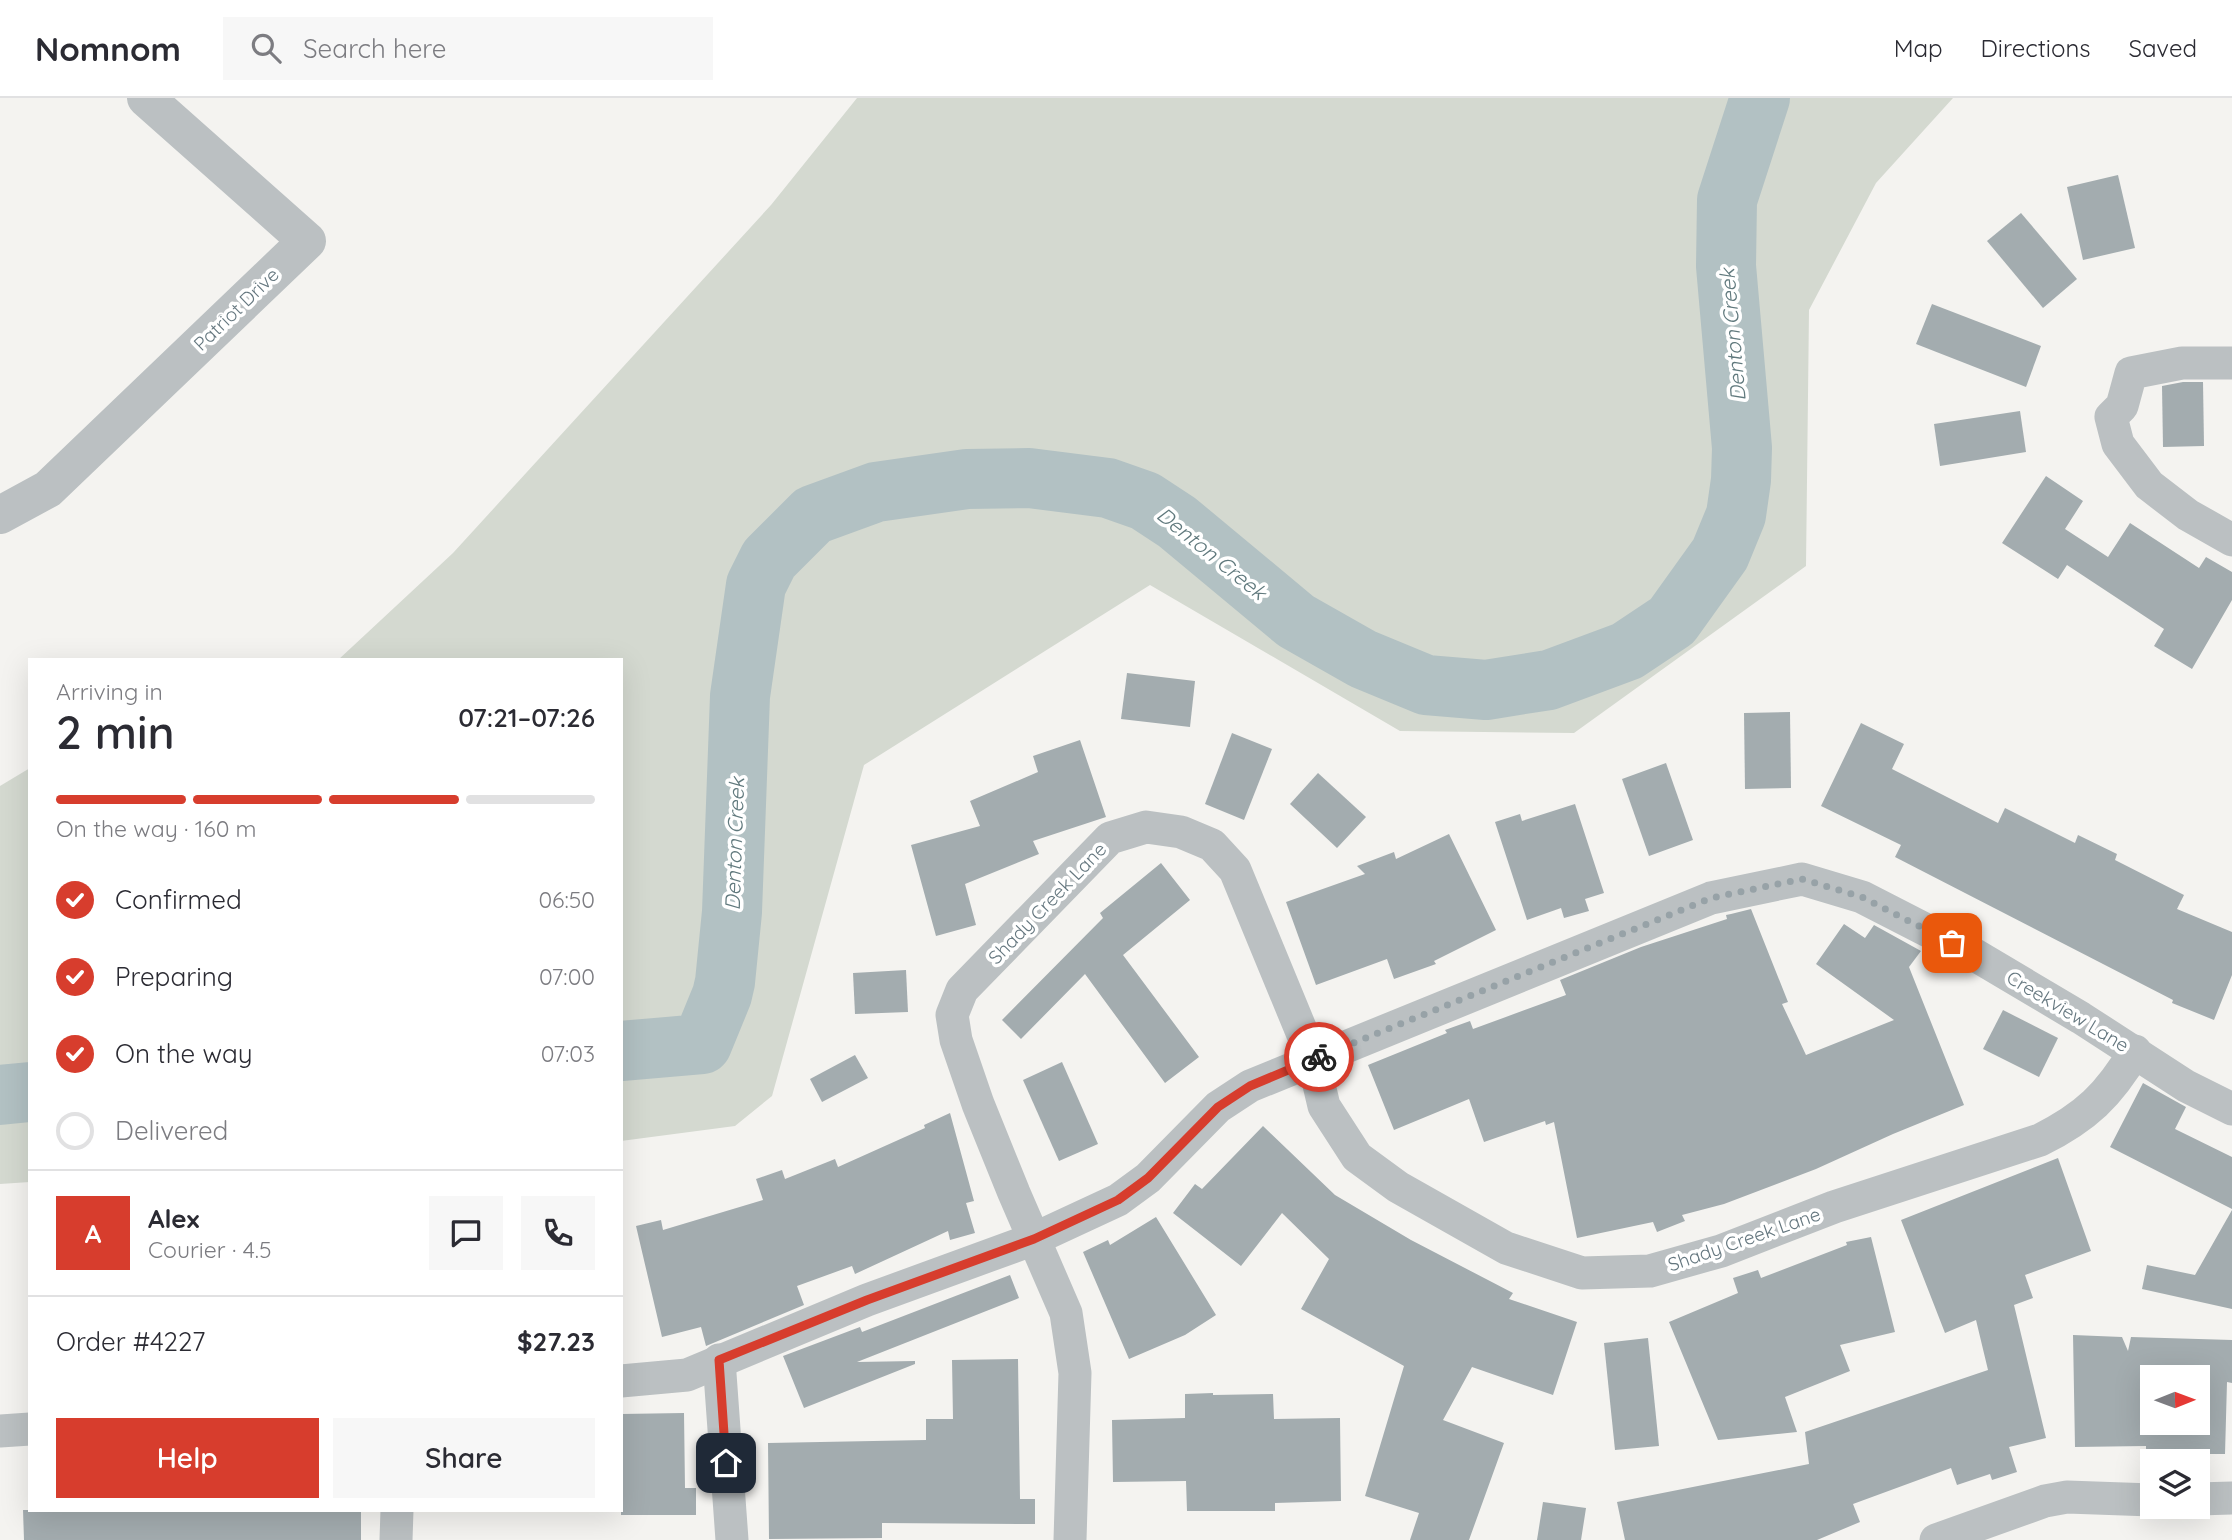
<!DOCTYPE html>
<html lang="en">
<head>
<meta charset="utf-8">
<style>
  :root { --surface:#fff; --page:#f7f7f7; --text:#2b2b33; --muted:#7c7c81; --line:#e1e1e2; --accent:#d73d2d }
  body { margin:0; font-family:Quicksand,sans-serif; background:var(--page); color:var(--text); height:100vh; display:flex; flex-direction:column; font-size:26px; white-space:nowrap }
  * { box-sizing:border-box; margin:0 }
  p { font-size:23px; color:var(--muted) }
  .icon { flex:none; width:38px; height:38px; fill:none; stroke:currentColor; stroke-width:2; stroke-linecap:round; stroke-linejoin:round }
  .map { position:relative; flex:1; overflow:hidden }
  .drawer { position:absolute; left:28px; top:560px; width:595px; height:854px; display:flex; flex-direction:column; background:var(--surface); border-radius:0px; box-shadow:0 7px 28px #0002 }
  .drawer>* { flex:none }
  .needle { width:46px; rotate:89deg }
  .buttons { position:absolute; left:2140px; top:1267px; display:grid; gap:14px }
  .buttons a { display:grid; place-items:center; width:70px; height:70px; border-radius:0px; background:var(--surface); box-shadow:0 7px 28px #0002; font-size:35px }
  .pin { position:absolute; display:grid; place-items:center; width:60px; height:60px; color:#fff; margin:-30px; border-radius:14px; box-shadow:0 4px 10px #0006 }
  .courier { position:absolute; display:grid; place-items:center; width:70px; height:70px; margin:-35px; border:5px solid #d73d2d; border-radius:50%; background:#fff; color:#222; box-shadow:0 2px 9px #0007 }
  .head em { font-style:normal; font-weight:600 }
  .head div { display:flex; flex-direction:column-reverse }
  .head { display:flex; align-items:center; justify-content:space-between; height:119px; padding:0 28px }
  h1 { font-size:46px; font-weight:600; line-height:52px }
  .bar { display:grid; grid-template-columns:repeat(4,1fr); gap:10px 7px; align-content:center; height:84px; padding:0 28px }
  .bar i { height:9px; border-radius:5px; background:var(--line) }
  .bar .current { background:var(--accent) }
  .bar p { grid-column:span 4 }
  .line { display:flex; align-items:center; gap:18px; padding:0 28px; border-top:2px solid var(--line) }
  .line div { flex:1 }
  .round { display:grid; place-items:center; flex:none; width:74px; height:74px; border-radius:0px; background:var(--page) }
  ol { padding:0 28px; list-style:none }
  li { display:flex; align-items:center; gap:21px; height:77px }
  li p { margin-inline-start:auto }
  li .icon { padding:7px; border-radius:50%; background:var(--accent); color:#fff; stroke-width:4 }
  li:last-child { color:var(--muted) }
  li i { width:38px; height:38px; border:4px solid var(--line); border-radius:50% }
  .action { display:flex; gap:14px; margin-top:auto; padding:14px 28px }
  .action a { flex:1; height:80px; border-radius:0px; background:var(--accent); color:#fff; font-size:28px; font-weight:600; line-height:80px; text-align:center }
  .action a+a { background:var(--page); color:var(--text) }
  header { display:flex; align-items:center; gap:42px; box-sizing:border-box; height:98px; padding:0 35px; background:var(--surface); border-bottom:2px solid var(--line) }
  header strong { font-size:33px }
  nav { display:flex; gap:38px; margin-inline-start:auto; font-size:24px }
  .search { width:490px; height:63px; background:var(--page); display:flex; align-items:center; gap:18px; box-sizing:border-box; padding:0 24px; border-radius:0px; color:var(--muted); font-size:26px }
  .map>svg:first-child { display:block }
  .green { fill:#d4d9d0 }
  .lines { fill:none; stroke-linecap:round; stroke-linejoin:round }
  .river { stroke:#b2c1c3; stroke-width:60 }
  .building { fill:#a3acaf; fill-rule:evenodd }
  .minor { stroke:#bbc0c2; stroke-width:33 }
  .tertiary { stroke:#bbc0c2; stroke-width:38 }
  .done { stroke:#97a2a7; stroke-width:7; stroke-dasharray:0 12.6 }
  .route { stroke:#d73d2d; stroke-width:9 }
  .labels { text-anchor:middle; dominant-baseline:central; stroke-width:7; stroke-linejoin:round; paint-order:stroke }
  .street-label { font-size:19px; fill:#65777f; stroke:#fff }
  .water-label { font-size:21px; font-style:italic; fill:#60797d; stroke:#fff }
</style>
</head>
<body>
<header>
<strong>Nomnom</strong>
<div class="search"><svg class="icon" aria-label="search" viewBox="0 0 24 24"><circle cx="10" cy="10" r="6"/><path d="M15 15l6 6"/></svg>Search here</div>
<nav><a>Map</a><a>Directions</a><a>Saved</a></nav>
</header>
<div class="map">
<svg width="2232" height="1442" viewBox="0 0 2232 1442">
  <rect width="100%" height="100%" fill="#f4f3f0"/>
  <!-- green -->
  <g class="green">
    <path d="M 857,0 L 1953,0 L 1876,85 L 1809,212 L 1806,468 L 1574,635 L 1400,633 L 1150,487 L 864,667 L 772,998 L 735,1028 L 621,1043 L 621,562 L 338,562 L 453,455 L 771,107 Z"/>
    <path d="M 30,670 L 30,1084 L 0,1086 L 0,688 Z"/>
  </g>
  <g class="lines">
    <!-- river -->
    <g class="river">
      <path d="M 621,953 L 702,946 L 722,897 L 725,884 L 732,814 L 740,598 L 756,487 L 769,461 L 813,417 L 876,394 L 967,381 L 1029,380 L 1108,390 L 1145,403 L 1177,424 L 1296,523 L 1363,561 L 1426,587 L 1486,592 L 1549,582 L 1627,553 L 1672,523 L 1720,456 L 1736,417 L 1741,382 L 1742,350 L 1726,168 L 1727,102 L 1760,0"/>
      <path d="M 0,997 L 30,994"/>
    </g>
  </g>
  <!-- building -->
  <g class="building">
    <path d="M 2118,77 L 2135,150 L 2083,162 L 2067,89 Z"/>
    <path d="M 2021,115 L 2077,181 L 2043,210 L 1987,143 Z"/>
    <path d="M 1932,206 L 2041,248 L 2026,289 L 1916,246 Z"/>
    <path d="M 2183,284 L 2203,284 L 2204,348 L 2163,349 L 2162,288 Z"/>
    <path d="M 2020,313 L 2026,354 L 1940,368 L 1934,326 Z"/>
    <path d="M 2046,378 L 2083,403 L 2065,431 L 2108,459 L 2130,425 L 2199,470 L 2206,459 L 2232,474 L 2232,502 L 2192,571 L 2154,548 L 2164,531 L 2067,467 L 2058,481 L 2002,445 Z"/>
    <path d="M 1127,575 L 1195,583 L 1190,629 L 1121,621 Z"/>
    <path d="M 1790,614 L 1791,690 L 1745,691 L 1744,615 Z"/>
    <path d="M 1861,625 L 1904,646 L 1892,671 L 1998,725 L 2005,710 L 2075,745 L 2078,737 L 2117,756 L 2115,762 L 2184,797 L 2177,811 L 2232,834 L 2232,877 L 2214,922 L 2172,905 L 2173,902 L 1895,759 L 1901,747 L 1821,708 Z"/>
    <path d="M 1232,635 L 1272,651 L 1244,722 L 1205,706 Z"/>
    <path d="M 1080,642 L 1106,719 L 1033,743 L 1039,756 L 965,786 L 976,827 L 936,838 L 911,747 L 980,728 L 970,703 L 1038,674 L 1033,658 Z"/>
    <path d="M 1666,665 L 1693,742 L 1649,758 L 1622,681 Z"/>
    <path d="M 1318,675 L 1366,719 L 1337,750 L 1290,706 Z"/>
    <path d="M 1575,706 L 1604,795 L 1585,801 L 1589,813 L 1564,820 L 1561,810 L 1527,822 L 1495,724 L 1520,716 L 1522,723 Z"/>
    <path d="M 1449,736 L 1496,832 L 1434,863 L 1436,866 L 1394,881 L 1387,861 L 1316,887 L 1286,804 L 1365,776 L 1357,768 L 1394,754 L 1396,761 Z"/>
    <path d="M 1161,765 L 1190,802 L 1123,857 L 1199,959 L 1165,985 L 1085,876 L 1021,941 L 1002,922 L 1103,820 L 1100,815 Z"/>
    <path d="M 1751,811 L 1788,904 L 1782,906 L 1806,957 L 1894,922 L 1816,866 L 1844,826 L 1865,840 L 1874,827 L 1921,853 L 1909,869 L 1964,1007 L 1893,1036 L 1816,1071 L 1724,1106 L 1682,1117 L 1685,1123 L 1657,1134 L 1653,1124 L 1577,1140 L 1554,1024 L 1546,1027 L 1545,1023 L 1484,1044 L 1469,1001 L 1394,1032 L 1368,967 L 1447,935 L 1445,932 L 1470,923 L 1473,931 L 1566,897 L 1560,882 L 1641,849 L 1727,821 L 1726,817 L 1731,816 Z"/>
    <path d="M 906,872 L 908,914 L 855,916 L 853,875 Z"/>
    <path d="M 2003,912 L 2058,940 L 2039,979 L 1983,951 Z"/>
    <path d="M 855,957 L 868,980 L 822,1004 L 810,981 Z"/>
    <path d="M 1062,964 L 1098,1046 L 1059,1063 L 1023,982 Z"/>
    <path d="M 2143,985 L 2186,1009 L 2175,1031 L 2232,1059 L 2232,1111 L 2110,1049 Z"/>
    <path d="M 950,1015 L 974,1103 L 966,1105 L 975,1135 L 950,1142 L 948,1133 L 855,1176 L 852,1168 L 797,1188 L 804,1207 L 706,1248 L 701,1229 L 662,1239 L 636,1128 L 661,1122 L 663,1132 L 763,1102 L 756,1081 L 782,1072 L 785,1081 L 835,1061 L 838,1069 L 925,1030 L 924,1027 Z"/>
    <path d="M 1263,1028 L 1335,1097 L 1411,1142 L 1513,1195 L 1509,1201 L 1577,1224 L 1553,1297 L 1472,1269 L 1443,1322 L 1504,1345 L 1469,1442 L 1410,1442 L 1419,1415 L 1365,1398 L 1404,1268 L 1301,1211 L 1329,1161 L 1282,1115 L 1241,1168 L 1173,1115 L 1195,1086 L 1202,1091 Z"/>
    <path d="M 2058,1060 L 2091,1153 L 2025,1177 L 2033,1200 L 2014,1207 L 2046,1340 L 2009,1349 L 2017,1374 L 1992,1382 L 1990,1376 L 1957,1387 L 1951,1370 L 1853,1406 L 1860,1424 L 1817,1442 L 1625,1442 L 1617,1404 L 1809,1366 L 1805,1334 L 1988,1272 L 1976,1222 L 1945,1235 L 1901,1122 Z"/>
    <path d="M 2232,1112 L 2232,1211 L 2142,1191 L 2147,1167 L 2195,1177 Z"/>
    <path d="M 1156,1119 L 1216,1217 L 1185,1237 L 1129,1261 L 1083,1154 L 1108,1142 L 1110,1147 Z"/>
    <path d="M 1871,1139 L 1895,1234 L 1840,1247 L 1850,1273 L 1785,1299 L 1797,1334 L 1718,1342 L 1669,1224 L 1738,1195 L 1733,1180 L 1758,1172 L 1761,1180 L 1847,1147 L 1846,1144 Z"/>
    <path d="M 1010,1177 L 1019,1200 L 857,1264 L 915,1263 L 915,1266 L 804,1310 L 783,1258 L 860,1229 L 862,1234 Z"/>
    <path d="M 2073,1237 L 2122,1239 L 2128,1253 L 2131,1239 L 2232,1242 L 2232,1285 L 2227,1284 L 2225,1356 L 2181,1356 L 2181,1363 L 2146,1362 L 2146,1348 L 2075,1349 ZM 2152,1279 L 2198,1279 L 2198,1325 L 2152,1325 Z"/>
    <path d="M 1648,1240 L 1659,1348 L 1615,1352 L 1604,1245 Z"/>
    <path d="M 1018,1261 L 1020,1401 L 1035,1401 L 1035,1426 L 882,1425 L 882,1440 L 769,1441 L 768,1345 L 926,1342 L 926,1321 L 953,1321 L 952,1262 Z"/>
    <path d="M 1213,1295 L 1213,1297 L 1273,1296 L 1274,1321 L 1340,1320 L 1341,1403 L 1275,1405 L 1275,1413 L 1187,1413 L 1186,1383 L 1113,1384 L 1112,1322 L 1185,1320 L 1185,1296 Z"/>
    <path d="M 684,1315 L 685,1390 L 696,1390 L 696,1417 L 621,1417 L 621,1316 Z"/>
    <path d="M 1543,1404 L 1586,1410 L 1581,1442 L 1537,1442 Z"/>
    <path d="M 23,1412 L 361,1412 L 361,1442 L 24,1442 Z"/>
  </g>
  <g class="lines">
    <!-- minor -->
    <g class="minor">
      <path d="M 2232,265 L 2182,265 L 2131,275 L 2122,308 L 2111,319 L 2118,346 L 2149,387 L 2188,417 L 2232,442"/>
      <path d="M 719,1262 L 732,1442"/>
      <path d="M 621,1283 L 687,1277 L 867,1202 L 1034,1141 L 1118,1102 L 1148,1080 L 1218,1009 L 1250,988 L 1711,800 L 1802,781 L 1862,799 L 1975,857 L 2081,920 L 2186,988 L 2232,1011"/>
      <path d="M 0,1333 L 30,1331"/>
      <path d="M 2198,1401 L 2232,1400"/>
      <path d="M 396,1442 L 397,1412"/>
      <path d="M 1070,1442 L 1075,1275 L 1066,1215 L 1014,1095 L 978,1006 L 956,942 L 952,917 L 962,892 L 1110,740 L 1146,729 L 1181,734 L 1212,747 L 1235,772 L 1313,961 L 1324,1008 L 1357,1059 L 1398,1089 L 1506,1150 L 1582,1175 L 1650,1173 L 1721,1153 L 1834,1109 L 2040,1042 C 2086,1019 2109,997 2135,953"/>
      <path d="M 1936,1442 L 2045,1403 L 2067,1399 L 2152,1402"/>
    </g>
    <!-- tertiary -->
    <path class="tertiary" d="M 0,417 L 48,391 L 307,143 L 146,0"/>
  </g>
  <g class="lines">
    <!-- done -->
    <path class="done" d="M 1319,959 L 1711,800 L 1802,781 L 1862,799 L 1952,845"/>
    <!-- route -->
    <path class="route" d="M 726,1365 L 719,1262 L 867,1202 L 1034,1141 L 1118,1102 L 1148,1080 L 1218,1009 L 1250,988 L 1319,959"/>
  </g>
  <g class="labels">
    <!-- street labels -->
    <g class="street-label">
      <text transform="translate(236 211) rotate(-44)">Patriot Drive</text>
      <text transform="translate(1047 805) rotate(-46)">Shady Creek Lane</text>
      <text transform="translate(2068 913) rotate(31)">Creekview Lane</text>
      <text transform="translate(1744 1141) rotate(-19)">Shady Creek Lane</text>
    </g>
    <!-- water labels -->
    <g class="water-label">
      <text transform="translate(1732 237) rotate(-95)">Denton Creek</text>
      <text transform="translate(1212 455) rotate(39)">Denton Creek</text>
      <text transform="translate(734 746) rotate(-88)">Denton Creek</text>
    </g>
  </g>
</svg>
<div class="buttons">
<a><svg class="needle" viewBox="-14 -14 28 28"><path d="M0-13l5 13h-10z" fill="#e53935"/><path d="M0 13l5-13h-10z" fill="#7c7c81"/></svg></a>
<a><svg class="icon" aria-label="layers" viewBox="0 0 24 24"><path d="M12 4l9 5-9 5-9-5zM3 14l9 5 9-5"/></svg></a>
</div>
<div class="pin" style="left:1952px;top:845px;background:#ea580c"><svg class="icon" aria-label="bag" viewBox="0 0 24 24"><path d="M5 8h14l-1 12H6zM9 8a3 3 0 0 1 6 0"/></svg></div>
<div class="pin" style="left:726px;top:1365px;background:#1f2937"><svg class="icon" aria-label="home" viewBox="0 0 24 24"><path d="M3 11l9-7 9 7M6 9v11h12V9"/></svg></div>
<div class="courier" style="left:1319px;top:959px"><svg class="icon" aria-label="bike" viewBox="0 0 24 24"><circle cx="6" cy="16" r="4"/><circle cx="18" cy="16" r="4"/><path d="M6 16l4-8h5l3 8M10 8l3 8H6M13 5h3"/></svg></div>
<section class="drawer">
<div class="head"><div><h1>2 min</h1><p>Arriving in</p></div><em>07:21–07:26</em></div>
<div class="bar"><i class="current"></i><i class="current"></i><i class="current"></i><i></i><p>On the way · 160 m</p></div>
<ol>
<li><svg class="icon" aria-label="check" viewBox="0 0 24 24"><path d="M5 12l5 5 9-10"/></svg>Confirmed<p>06:50</p></li>
<li><svg class="icon" aria-label="check" viewBox="0 0 24 24"><path d="M5 12l5 5 9-10"/></svg>Preparing<p>07:00</p></li>
<li><svg class="icon" aria-label="check" viewBox="0 0 24 24"><path d="M5 12l5 5 9-10"/></svg>On the way<p>07:03</p></li>
<li><i></i>Delivered</li>
</ol>
<div class="line" style="height:126px"><b class="round" style="background:var(--accent);color:#fff">A</b><div><b>Alex</b><p>Courier · 4.5</p></div><a class="round"><svg class="icon" aria-label="chat" viewBox="0 0 24 24"><path d="M4 5h16v11H9l-5 4z"/></svg></a><a class="round"><svg class="icon" aria-label="phone" viewBox="0 0 24 24"><path d="M5 4h4l2 5-3 2q2 4 5 5l2-3 5 2v4C11 20 4 13 5 4z"/></svg></a></div>
<div class="line" style="height:91px"><div>Order #4227</div><b>$27.23</b></div>
<div class="action"><a>Help</a><a>Share</a></div>
</section>
</div>
</body>
</html>
